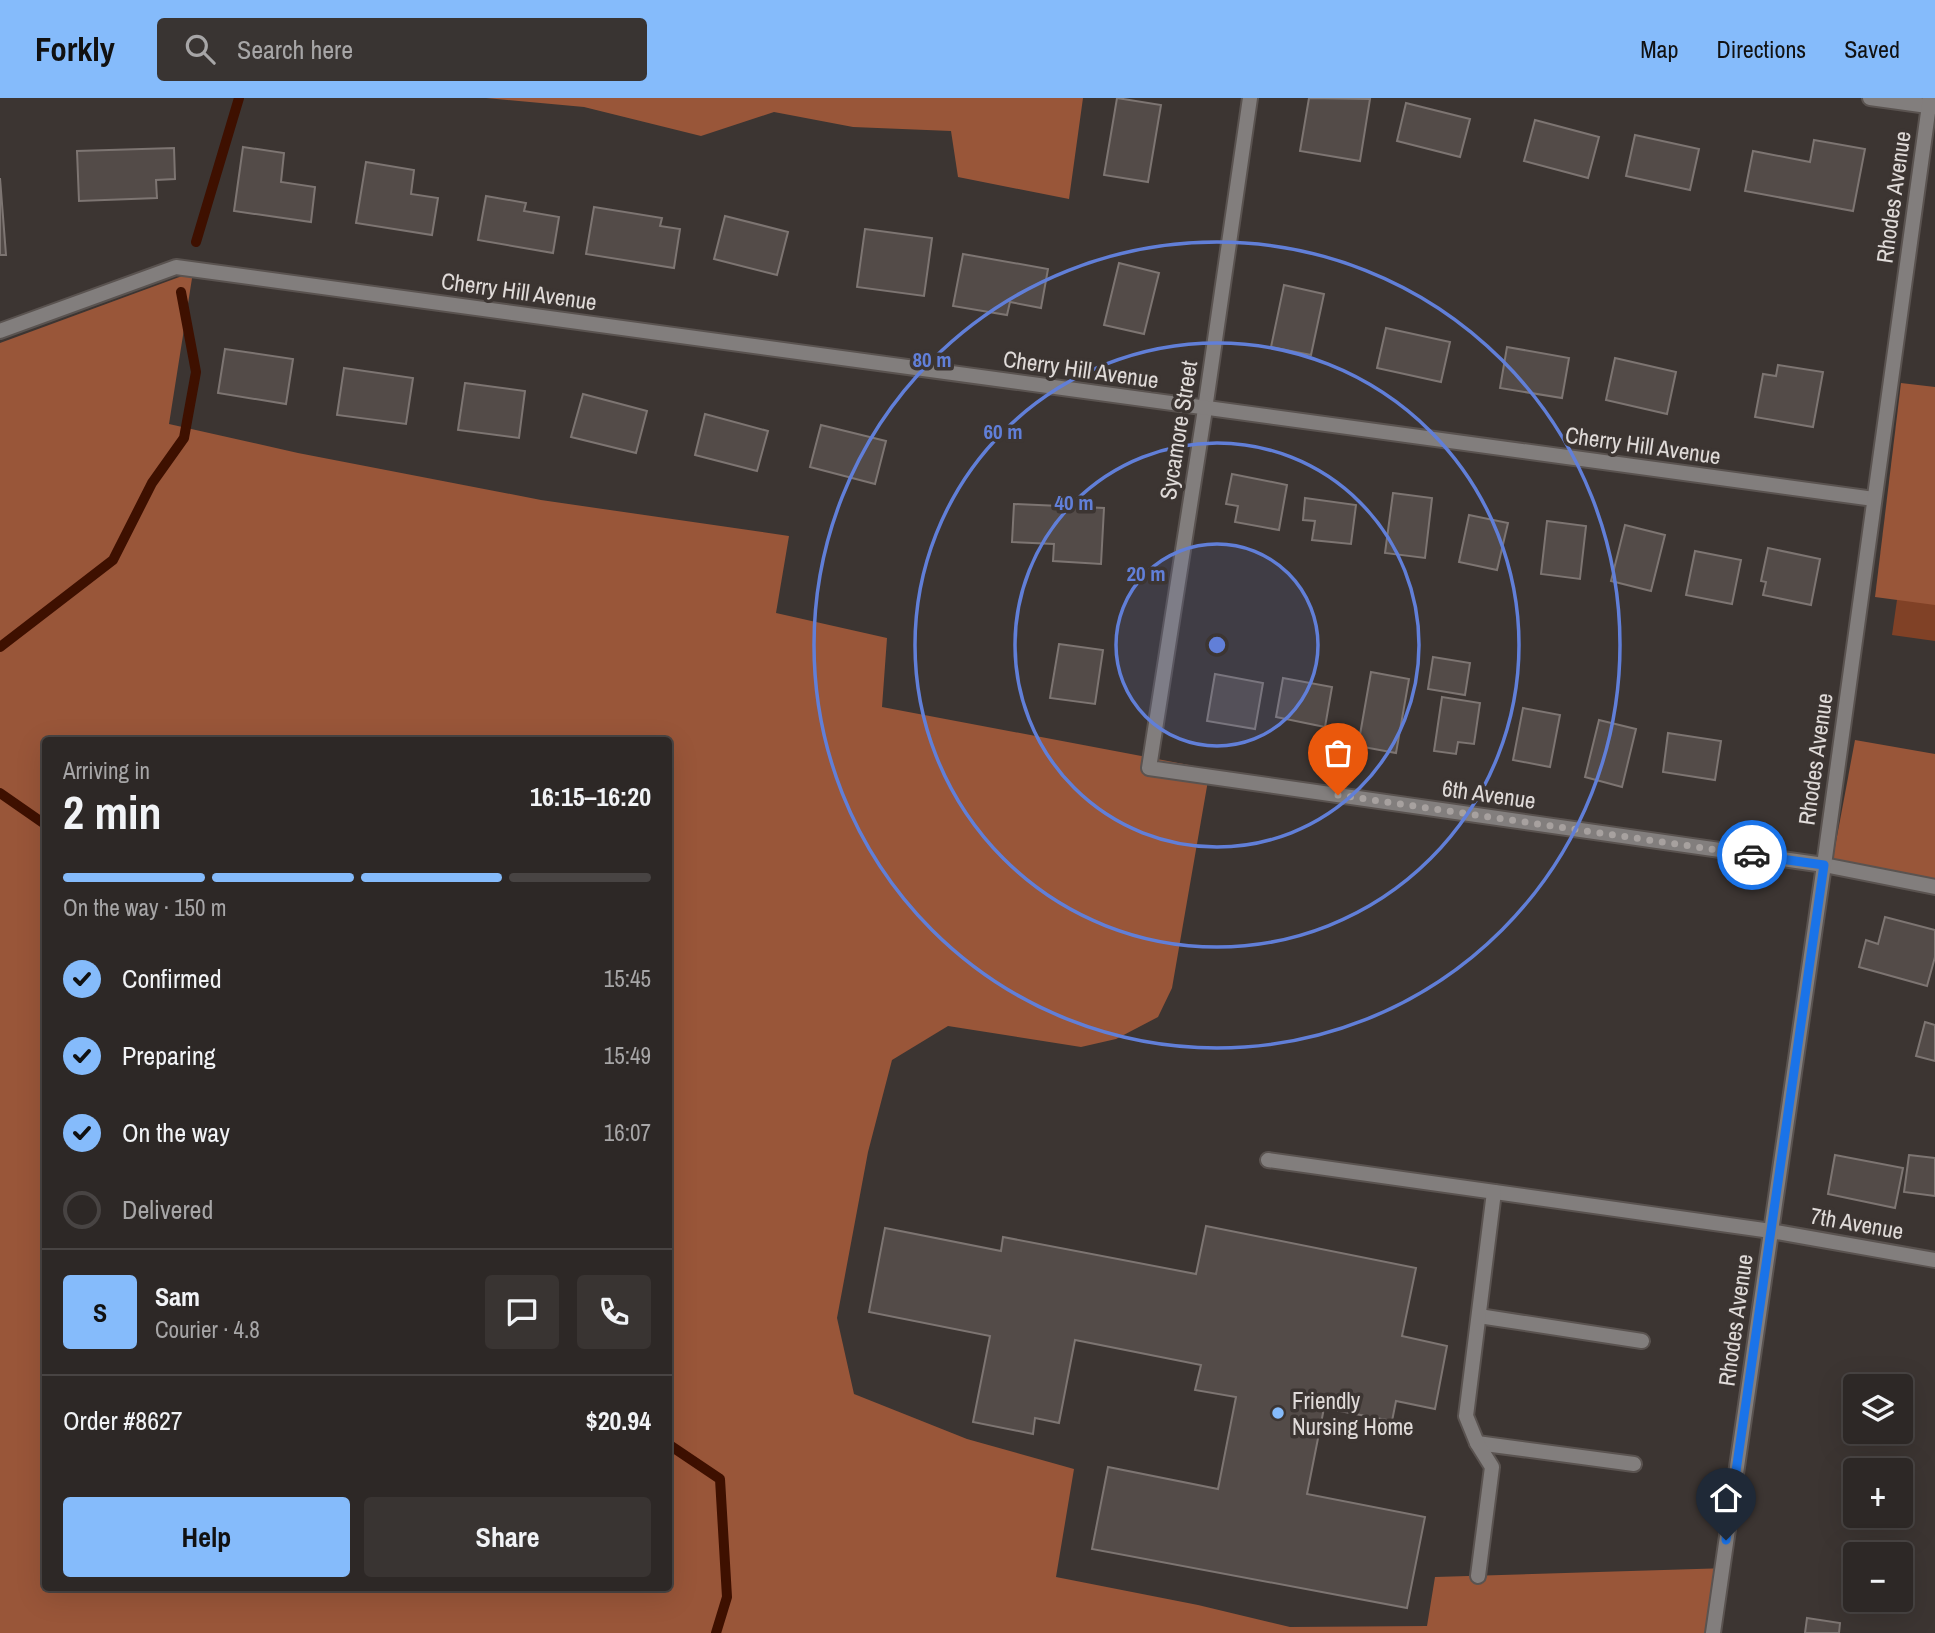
<!DOCTYPE html>
<html lang="en">
<head>
<meta charset="utf-8">
<style>
  :root { --surface:#2d2826; --page:#393432; --text:#f1f3f6; --muted:#a7a6a7; --line:#484443; --accent:#85bbfb }
  body { margin:0; font-family:"Archivo Narrow",sans-serif; background:var(--page); color:var(--text); height:100vh; display:flex; flex-direction:column; font-size:26px; white-space:nowrap }
  * { box-sizing:border-box; margin:0 }
  p { font-size:23px; color:var(--muted) }
  .icon { flex:none; width:38px; height:38px; fill:none; stroke:currentColor; stroke-width:2; stroke-linecap:round; stroke-linejoin:round }
  .map { position:relative; flex:1; overflow:hidden }
  .panel { position:absolute; left:42px; top:639px; width:630px; height:854px; display:flex; flex-direction:column; background:var(--surface); border-radius:7px; box-shadow:0 7px 28px #0002,0 0 0 2px var(--line) }
  .panel>* { flex:none }
  .fabs { position:absolute; left:1843px; top:1276px; display:grid; gap:14px }
  .fabs a { display:grid; place-items:center; width:70px; height:70px; border-radius:7px; background:var(--surface); box-shadow:0 7px 28px #0002,0 0 0 2px var(--line); font-size:35px }
  .pin { position:absolute; display:grid; place-items:center; width:60px; height:60px; color:#fff; margin:-72px -30px; border-radius:50% 50% 50% 0; rotate:-45deg; box-shadow:0 0 7px #0007 }
  .pin .icon { rotate:45deg }
  .courier { position:absolute; display:grid; place-items:center; width:70px; height:70px; margin:-35px; border:5px solid #1a73e8; border-radius:50%; background:#fff; color:#222; box-shadow:0 2px 9px #0007 }
  .overview em { font-style:normal; font-weight:800 }
  .overview div { display:flex; flex-direction:column-reverse }
  .overview { display:flex; align-items:center; justify-content:space-between; height:119px; padding:0 21px }
  h1 { font-size:46px; font-weight:800; line-height:52px }
  .bar { display:grid; grid-template-columns:repeat(4,1fr); gap:10px 7px; align-content:center; height:84px; padding:0 21px }
  .bar i { height:9px; border-radius:5px; background:var(--line) }
  .bar .current { background:var(--accent) }
  .bar p { grid-column:span 4 }
  .line { display:flex; align-items:center; gap:18px; padding:0 21px; border-top:2px solid var(--line) }
  .line div { flex:1 }
  .round { display:grid; place-items:center; flex:none; width:74px; height:74px; border-radius:7px; background:var(--page) }
  ol { padding:0 21px; list-style:none }
  li { display:flex; align-items:center; gap:21px; height:77px }
  li p { margin-inline-start:auto }
  li .icon { padding:7px; border-radius:50%; background:var(--accent); color:#111; stroke-width:4 }
  li:last-child { color:var(--muted) }
  li i { width:38px; height:38px; border:4px solid var(--line); border-radius:50% }
  .cta { display:flex; gap:14px; margin-top:auto; padding:14px 21px }
  .cta a { flex:1; height:80px; border-radius:7px; background:var(--accent); color:#111; font-size:28px; font-weight:800; line-height:80px; text-align:center }
  .cta a+a { background:var(--page); color:var(--text) }
  header { display:flex; align-items:center; gap:42px; box-sizing:border-box; height:98px; padding:0 35px; background:var(--accent); color:#111 }
  header strong { font-size:33px }
  nav { display:flex; gap:38px; margin-inline-start:auto; font-size:24px }
  .search { width:490px; height:63px; background:var(--page); display:flex; align-items:center; gap:18px; box-sizing:border-box; padding:0 24px; border-radius:7px; color:var(--muted); font-size:26px }
  .map>svg:first-child { display:block }
  .green { fill:#804126 }
  .forest { fill:#995639; fill-rule:evenodd }
  .lines { fill:none; stroke-linecap:round; stroke-linejoin:round }
  .stream { stroke:#3e1000; stroke-width:10 }
  .building { fill:#534b48; stroke:#7d7572; stroke-width:2 }
  .service-casing { stroke:#5a5350; stroke-width:18 }
  .minor-casing { stroke:#5a5350; stroke-width:18 }
  .tertiary-casing { stroke:#5a5350; stroke-width:18 }
  .service { stroke:#827e7d; stroke-width:14 }
  .minor { stroke:#827e7d; stroke-width:14 }
  .tertiary { stroke:#827e7d; stroke-width:14 }
  .done { stroke:#a7a19f; stroke-width:7; stroke-dasharray:0 12.6 }
  .route { stroke:#1a73e8; stroke-width:9 }
  .ring { fill:none; stroke:#617fd8; stroke-width:3.5 }
  .poi-dot { fill:#85bbfb; stroke:#3c3532; stroke-width:2.5 }
  .labels { text-anchor:middle; dominant-baseline:central; stroke-width:7; stroke-linejoin:round; paint-order:stroke }
  .street-label { font-size:23px; fill:#e0dbd9; stroke:#3c3532 }
  .poi-label { font-size:23px; fill:#e0dbd9; stroke:#3c3532; text-anchor:start }
  .centre { fill:#617fd8; stroke:#3c3532; stroke-width:3.5 }
  .ring-label { font-size:21px; text-anchor:middle; font-weight:bold; fill:#617fd8; stroke:#3c3532; stroke-width:7; stroke-linejoin:round; paint-order:stroke }
</style>
</head>
<body>
<header>
<strong>Forkly</strong>
<div class="search"><svg class="icon" aria-label="search" viewBox="0 0 24 24"><circle cx="10" cy="10" r="6"/><path d="M15 15l6 6"/></svg>Search here</div>
<nav><a>Map</a><a>Directions</a><a>Saved</a></nav>
</header>
<div class="map">
<svg width="1935" height="1535" viewBox="0 0 1935 1535">
  <rect width="100%" height="100%" fill="#3c3532"/>
  <!-- green -->
  <path class="green" d="M 1926,298 L 1935,300 L 1935,543 L 1892,537 Z"/>
  <!-- forest -->
  <g class="forest">
    <path d="M 486,0 L 1083,0 L 1069,101 L 958,79 L 951,33 L 853,29 L 774,14 L 701,38 L 584,9 Z"/>
    <path d="M 193,174 L 169,326 L 298,355 L 541,402 L 789,438 L 776,515 L 887,540 L 882,609 L 1210,671 L 1172,890 L 1158,919 L 1116,941 L 1081,949 L 948,928 L 892,962 L 868,1054 L 837,1220 L 854,1296 L 967,1341 L 1074,1371 L 1056,1479 L 1198,1507 L 1290,1529 L 1427,1528 L 1435,1479 L 1729,1470 L 1720,1535 L 0,1535 L 0,245 ZM 46,642 L 668,642 L 668,1489 L 46,1489 Z"/>
    <path d="M 1901,285 L 1935,289 L 1935,507 L 1875,499 Z"/>
    <path d="M 1855,642 L 1935,656 L 1935,793 L 1830,776 Z"/>
  </g>
  <g class="lines">
    <!-- stream -->
    <g class="stream">
      <path d="M 196,144 L 239,0"/>
      <path d="M 0,549 L 113,462 L 152,385 L 184,340 L 196,274 L 181,194"/>
      <path d="M 0,695 L 46,727"/>
      <path d="M 668,1346 L 720,1381 L 727,1499 L 716,1535"/>
    </g>
  </g>
  <!-- building -->
  <g class="building">
    <path d="M 1117,0 L 1161,7 L 1148,84 L 1104,77 Z"/>
    <path d="M 1309,0 L 1370,1 L 1360,63 L 1300,53 Z"/>
    <path d="M 1406,5 L 1470,21 L 1460,59 L 1397,43 Z"/>
    <path d="M 1535,22 L 1599,39 L 1588,80 L 1524,63 Z"/>
    <path d="M 1635,37 L 1699,51 L 1690,92 L 1626,78 Z"/>
    <path d="M 1814,42 L 1865,51 L 1853,113 L 1745,93 L 1753,53 L 1810,64 Z"/>
    <path d="M 243,49 L 284,55 L 281,84 L 315,89 L 311,124 L 234,113 Z"/>
    <path d="M 174,50 L 175,81 L 156,82 L 157,100 L 79,103 L 77,53 Z"/>
    <path d="M 366,64 L 414,72 L 411,96 L 438,100 L 432,137 L 356,125 Z"/>
    <path d="M 0,80 L 6,157 L 0,157 Z"/>
    <path d="M 486,98 L 526,105 L 524,113 L 559,119 L 553,155 L 478,142 Z"/>
    <path d="M 594,109 L 662,120 L 660,128 L 680,131 L 674,170 L 586,156 Z"/>
    <path d="M 725,118 L 788,134 L 777,177 L 714,161 Z"/>
    <path d="M 865,131 L 932,140 L 924,198 L 857,189 Z"/>
    <path d="M 963,156 L 1048,171 L 1041,210 L 1010,204 L 1007,217 L 953,208 Z"/>
    <path d="M 1119,165 L 1159,175 L 1144,236 L 1104,227 Z"/>
    <path d="M 1284,187 L 1324,196 L 1311,257 L 1271,249 Z"/>
    <path d="M 1386,230 L 1450,244 L 1441,284 L 1377,270 Z"/>
    <path d="M 1507,249 L 1569,260 L 1562,300 L 1500,290 Z"/>
    <path d="M 225,251 L 293,261 L 286,306 L 218,295 Z"/>
    <path d="M 1615,260 L 1676,274 L 1667,316 L 1606,302 Z"/>
    <path d="M 1778,267 L 1823,274 L 1813,329 L 1755,319 L 1763,276 L 1776,278 Z"/>
    <path d="M 344,270 L 413,280 L 406,326 L 337,317 Z"/>
    <path d="M 465,285 L 525,293 L 519,340 L 458,332 Z"/>
    <path d="M 583,296 L 647,313 L 636,355 L 571,339 Z"/>
    <path d="M 705,316 L 768,333 L 757,373 L 695,357 Z"/>
    <path d="M 821,327 L 886,343 L 875,386 L 810,369 Z"/>
    <path d="M 1232,376 L 1287,387 L 1279,432 L 1235,424 L 1238,408 L 1226,406 Z"/>
    <path d="M 1393,395 L 1432,400 L 1425,460 L 1385,455 Z"/>
    <path d="M 1305,400 L 1356,407 L 1351,446 L 1312,442 L 1315,423 L 1303,422 Z"/>
    <path d="M 1014,406 L 1104,410 L 1101,466 L 1053,463 L 1054,446 L 1012,444 Z"/>
    <path d="M 1469,417 L 1508,425 L 1497,472 L 1459,464 Z"/>
    <path d="M 1547,423 L 1586,428 L 1580,481 L 1541,476 Z"/>
    <path d="M 1625,427 L 1665,437 L 1651,493 L 1611,483 Z"/>
    <path d="M 1768,450 L 1820,461 L 1811,507 L 1763,497 L 1766,484 L 1761,483 Z"/>
    <path d="M 1695,453 L 1741,462 L 1732,506 L 1686,497 Z"/>
    <path d="M 1059,546 L 1103,552 L 1095,606 L 1050,600 Z"/>
    <path d="M 1433,559 L 1470,565 L 1465,597 L 1428,591 Z"/>
    <path d="M 1371,574 L 1409,581 L 1396,655 L 1358,648 Z"/>
    <path d="M 1215,576 L 1263,585 L 1255,631 L 1207,623 Z"/>
    <path d="M 1283,580 L 1332,589 L 1325,629 L 1276,619 Z"/>
    <path d="M 1442,599 L 1480,605 L 1474,646 L 1458,644 L 1456,656 L 1434,653 Z"/>
    <path d="M 1523,610 L 1560,617 L 1550,669 L 1513,662 Z"/>
    <path d="M 1599,622 L 1636,631 L 1622,689 L 1585,679 Z"/>
    <path d="M 1668,635 L 1721,643 L 1715,682 L 1663,674 Z"/>
    <path d="M 1885,819 L 1935,832 L 1935,859 L 1927,888 L 1859,869 L 1866,842 L 1878,846 Z"/>
    <path d="M 1925,924 L 1935,927 L 1935,963 L 1916,958 Z"/>
    <path d="M 1835,1057 L 1903,1070 L 1895,1110 L 1828,1096 Z"/>
    <path d="M 1909,1057 L 1935,1060 L 1935,1098 L 1904,1094 Z"/>
    <path d="M 1206,1128 L 1416,1170 L 1402,1238 L 1447,1248 L 1435,1311 L 1396,1303 L 1392,1323 L 1324,1310 L 1307,1396 L 1425,1419 L 1407,1510 L 1092,1451 L 1108,1369 L 1218,1391 L 1236,1299 L 1195,1292 L 1201,1267 L 1075,1242 L 1059,1325 L 1035,1320 L 1033,1336 L 973,1324 L 990,1238 L 869,1214 L 885,1130 L 1001,1153 L 1003,1139 L 1196,1176 Z"/>
    <path d="M 1807,1520 L 1840,1525 L 1839,1535 L 1805,1535 Z"/>
  </g>
  <g class="lines">
    <!-- service casing -->
    <g class="service-casing">
      <g id="service">
        <path d="M 1824,767 L 1935,789"/>
        <path d="M 1268,1062 L 1771,1133"/>
        <path d="M 1479,1218 L 1642,1243"/>
        <path d="M 1477,1345 L 1634,1366"/>
        <path d="M 1478,1478 L 1492,1369 L 1477,1345 L 1466,1318 L 1494,1094"/>
      </g>
    </g>
    <!-- minor casing -->
    <g class="minor-casing">
      <g id="minor">
        <path d="M 1250,0 L 1205,311 L 1149,670 L 1824,767"/>
        <path d="M 1870,0 L 1935,9"/>
        <path d="M 0,233 L 176,169 L 1874,401"/>
        <path d="M 1771,1133 L 1935,1162"/>
      </g>
    </g>
    <!-- tertiary casing -->
    <g class="tertiary-casing">
      <path id="tertiary" d="M 1713,1535 L 1824,767 L 1930,0"/>
    </g>
    <!-- service -->
    <use href="#service" class="service"/>
    <!-- minor -->
    <use href="#minor" class="minor"/>
    <!-- tertiary -->
    <use href="#tertiary" class="tertiary"/>
  </g>
  <g class="lines">
    <!-- done -->
    <path class="done" d="M 1338,697 L 1752,757"/>
    <!-- route -->
    <path class="route" d="M 1726,1442 L 1824,767 L 1752,757"/>
  </g>
  <!-- distance rings -->
  <circle cx="1217" cy="547" r="101" fill="#617fd8" fill-opacity=".12"/>
  <g class="ring">
    <circle cx="1217" cy="547" r="101"/>
    <circle cx="1217" cy="547" r="202"/>
    <circle cx="1217" cy="547" r="302"/>
    <circle cx="1217" cy="547" r="403"/>
  </g>
  <!-- markers -->
  <circle class="poi-dot" cx="1278" cy="1315" r="7"/>
  <g class="labels">
    <!-- street labels -->
    <g class="street-label">
      <text transform="translate(1893 99) rotate(-82)">Rhodes Avenue</text>
      <text transform="translate(519 193) rotate(8)">Cherry Hill Avenue</text>
      <text transform="translate(1081 271) rotate(8)">Cherry Hill Avenue</text>
      <text transform="translate(1178 332) rotate(-81)">Sycamore Street</text>
      <text transform="translate(1643 347) rotate(8)">Cherry Hill Avenue</text>
      <text transform="translate(1815 661) rotate(-82)">Rhodes Avenue</text>
      <text transform="translate(1489 696) rotate(8)">6th Avenue</text>
      <text transform="translate(1857 1125) rotate(10)">7th Avenue</text>
      <text transform="translate(1735 1222) rotate(-82)">Rhodes Avenue</text>
    </g>
    <!-- poi labels -->
    <g class="poi-label">
      <text x="1292" y="1302">Friendly<tspan x="1292" dy="26">Nursing Home</tspan></text>
    </g>
  </g>
  <circle cx="1217" cy="547" r="10" class="centre"/>
  <g class="ring-label">
    <text x="932" y="269">80 m</text>
    <text x="1003" y="341">60 m</text>
    <text x="1074" y="412">40 m</text>
    <text x="1146" y="483">20 m</text>
  </g>
</svg>
<div class="fabs">
<a><svg class="icon" aria-label="layers" viewBox="0 0 24 24"><path d="M12 4l9 5-9 5-9-5zM3 14l9 5 9-5"/></svg></a>
<a>+</a>
<a>−</a>
</div>
<div class="pin" style="left:1338px;top:697px;background:#ea580c"><svg class="icon" aria-label="bag" viewBox="0 0 24 24"><path d="M5 8h14l-1 12H6zM9 8a3 3 0 0 1 6 0"/></svg></div>
<div class="pin" style="left:1726px;top:1442px;background:#1f2937"><svg class="icon" aria-label="home" viewBox="0 0 24 24"><path d="M3 11l9-7 9 7M6 9v11h12V9"/></svg></div>
<div class="courier" style="left:1752px;top:757px"><svg class="icon" aria-label="car" viewBox="0 0 24 24"><path d="M5 17H2v-5l4-1 3-4h7l3 4 3 1v5h-3M9 17h6M6 11h13"/><circle cx="7" cy="17" r="2"/><circle cx="17" cy="17" r="2"/></svg></div>
<section class="panel">
<div class="overview"><div><h1>2 min</h1><p>Arriving in</p></div><em>16:15–16:20</em></div>
<div class="bar"><i class="current"></i><i class="current"></i><i class="current"></i><i></i><p>On the way · 150 m</p></div>
<ol>
<li><svg class="icon" aria-label="check" viewBox="0 0 24 24"><path d="M5 12l5 5 9-10"/></svg>Confirmed<p>15:45</p></li>
<li><svg class="icon" aria-label="check" viewBox="0 0 24 24"><path d="M5 12l5 5 9-10"/></svg>Preparing<p>15:49</p></li>
<li><svg class="icon" aria-label="check" viewBox="0 0 24 24"><path d="M5 12l5 5 9-10"/></svg>On the way<p>16:07</p></li>
<li><i></i>Delivered</li>
</ol>
<div class="line" style="height:126px"><b class="round" style="background:var(--accent);color:#111">S</b><div><b>Sam</b><p>Courier · 4.8</p></div><a class="round"><svg class="icon" aria-label="chat" viewBox="0 0 24 24"><path d="M4 5h16v11H9l-5 4z"/></svg></a><a class="round"><svg class="icon" aria-label="phone" viewBox="0 0 24 24"><path d="M5 4h4l2 5-3 2q2 4 5 5l2-3 5 2v4C11 20 4 13 5 4z"/></svg></a></div>
<div class="line" style="height:91px"><div>Order #8627</div><b>$20.94</b></div>
<div class="cta"><a>Help</a><a>Share</a></div>
</section>
</div>
</body>
</html>
